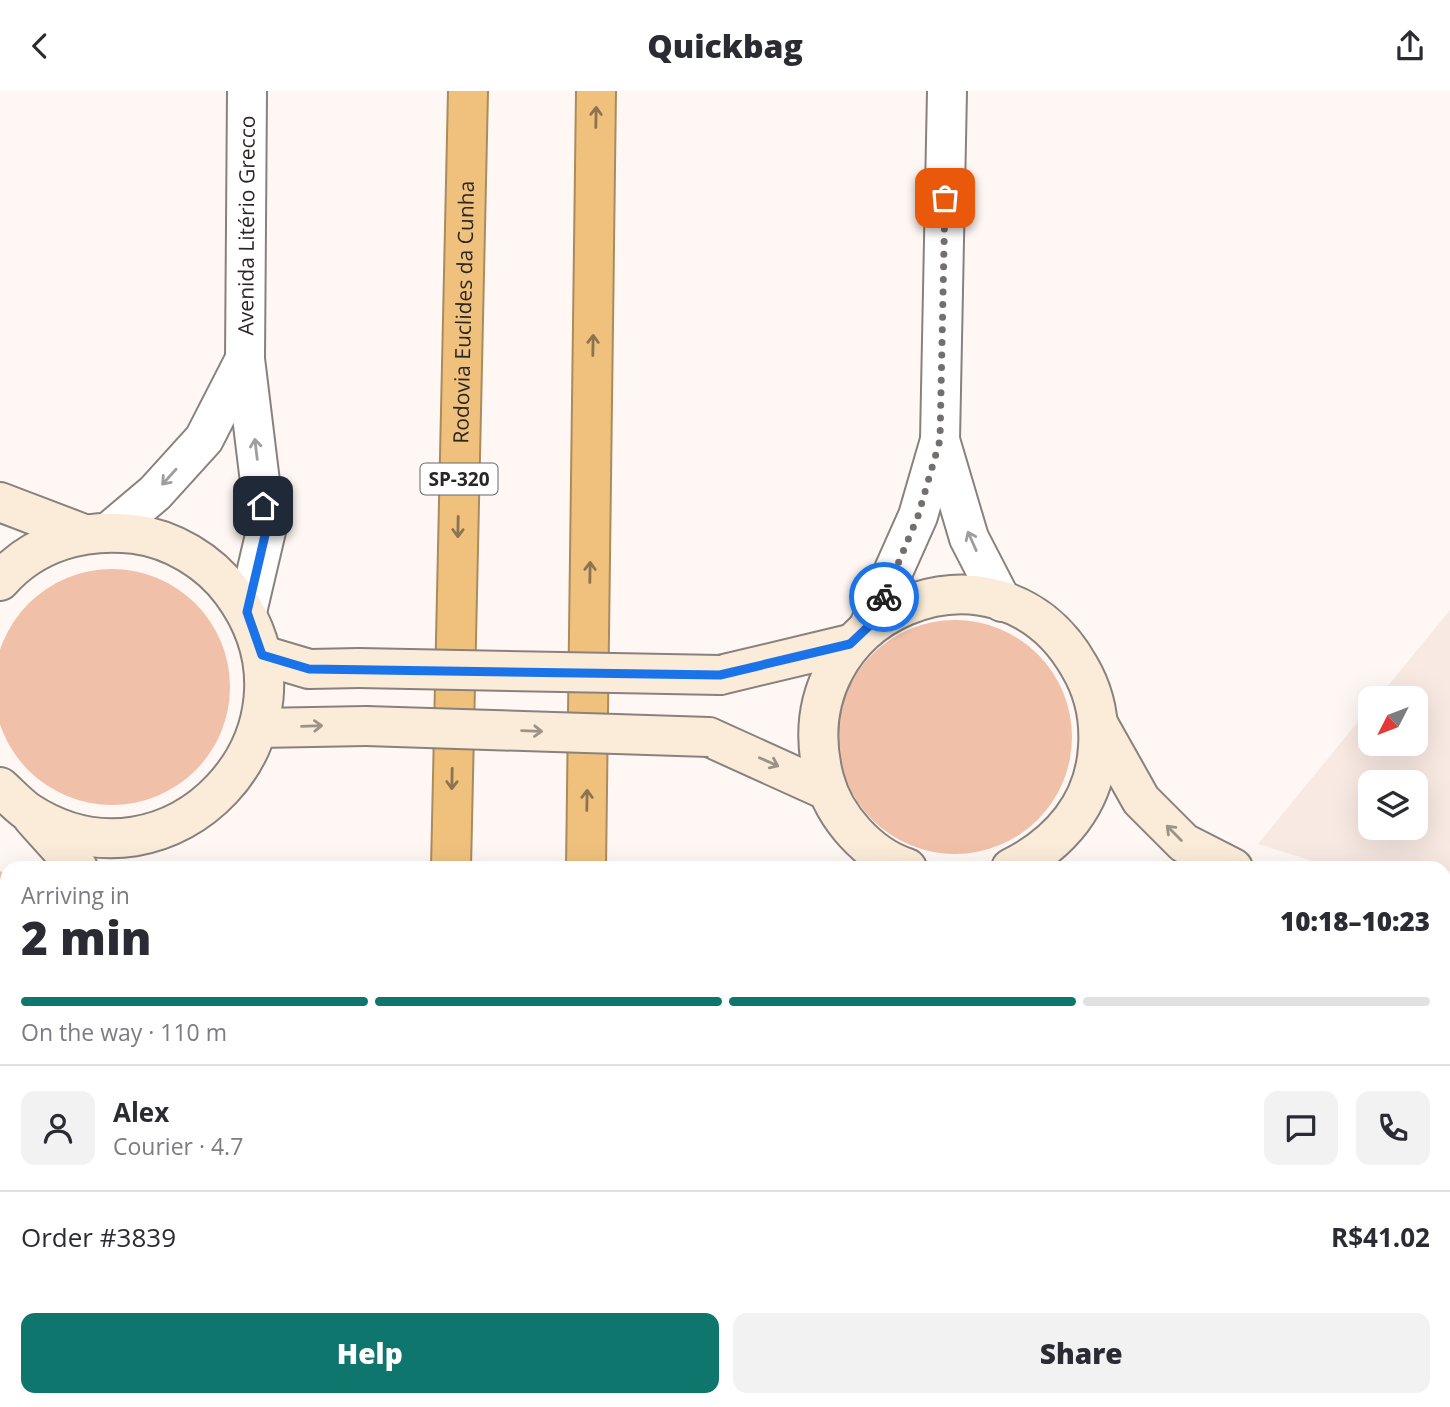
<!DOCTYPE html>
<html lang="en">
<head>
<meta charset="utf-8">
<style>
  :root { --surface:#fff; --page:#f2f2f3; --text:#2b2b33; --muted:#7c7c81; --line:#e1e1e2; --accent:#0f766e }
  body { margin:0; font-family:"Open Sans",sans-serif; background:var(--page); color:var(--text); height:100vh; display:flex; flex-direction:column; font-size:26px; white-space:nowrap }
  * { box-sizing:border-box; margin:0 }
  p { font-size:23px; color:var(--muted) }
  .icon { flex:none; width:38px; height:38px; fill:none; stroke:currentColor; stroke-width:2; stroke-linecap:round; stroke-linejoin:round }
  .map { position:relative; flex:1; overflow:hidden }
  .sheet { position:absolute; left:0px; top:770px; width:1451px; height:546px; display:flex; flex-direction:column; background:var(--surface); border-radius:21px 21px 0 0; box-shadow:0 7px 28px #0002 }
  .sheet>* { flex:none }
  .needle { width:46px; rotate:228deg }
  .fabs { position:absolute; left:1358px; top:595px; display:grid; gap:14px }
  .fabs a { display:grid; place-items:center; width:70px; height:70px; border-radius:14px; background:var(--surface); box-shadow:0 7px 28px #0002; font-size:35px }
  .pin { position:absolute; display:grid; place-items:center; width:60px; height:60px; color:#fff; margin:-30px; border-radius:14px; box-shadow:0 4px 10px #0006 }
  .courier { position:absolute; display:grid; place-items:center; width:70px; height:70px; margin:-35px; border:5px solid #1a73e8; border-radius:50%; background:#fff; color:#222; box-shadow:0 2px 9px #0007 }
  .headline em { font-style:normal; font-weight:800 }
  .headline div { display:flex; flex-direction:column-reverse }
  .headline { display:flex; align-items:center; justify-content:space-between; height:119px; padding:0 21px }
  h1 { font-size:46px; font-weight:800; line-height:52px }
  .bar { display:grid; grid-template-columns:repeat(4,1fr); gap:10px 7px; align-content:center; height:84px; padding:0 21px }
  .bar i { height:9px; border-radius:5px; background:var(--line) }
  .bar .on { background:var(--accent) }
  .bar p { grid-column:span 4 }
  .line { display:flex; align-items:center; gap:18px; padding:0 21px; border-top:2px solid var(--line) }
  .line div { flex:1 }
  .round { display:grid; place-items:center; flex:none; width:74px; height:74px; border-radius:14px; background:var(--page) }
  .action { display:flex; gap:14px; margin-top:auto; padding:14px 21px }
  .action a { flex:1; height:80px; border-radius:14px; background:var(--accent); color:#fff; font-size:28px; font-weight:800; line-height:80px; text-align:center }
  .action a+a { background:var(--page); color:var(--text) }
  header { display:flex; justify-content:space-between; align-items:center; height:91px; padding:0 21px; background:var(--surface); font-size:32px; font-weight:800 }
  .map>svg:first-child { display:block }
  .built { fill:#f8e9e2; fill-rule:evenodd }
  .green { fill:#f0c0a8 }
  .lines { fill:none; stroke-linecap:round; stroke-linejoin:round }
  .minor-casing { stroke:#88817e; stroke-width:42 }
  .tertiary-casing { stroke:#88817e; stroke-width:42 }
  .secondary-casing { stroke:#88817e; stroke-width:42 }
  .motorway-casing { stroke:#aa8b5e; stroke-width:42 }
  .minor { stroke:#fff; stroke-width:38 }
  .tertiary { stroke:#fff; stroke-width:38 }
  .secondary { stroke:#faecd8; stroke-width:38 }
  .motorway { stroke:#f0c17d; stroke-width:38 }
  .secondary-bridge-casing { stroke:#88817e; stroke-width:42; stroke-linecap:butt }
  .secondary-bridge { stroke:#faecd8; stroke-width:38 }
  .oneway { stroke:#8c7451 }
  .oneway2 { stroke:#9f9d9d }
  .oneway3 { stroke:#9c9387 }
  .done { stroke:#746f6d; stroke-width:7; stroke-dasharray:0 12.6 }
  .route { stroke:#1a73e8; stroke-width:9 }
  .labels { text-anchor:middle; dominant-baseline:central; stroke-width:7; stroke-linejoin:round; paint-order:stroke }
  .shield { fill:#fff; stroke:#696766; stroke-width:2 }
  .shield-label { font-size:19px; font-weight:bold; fill:#292625 }
  .street-label { font-size:21px; fill:#292625; stroke:#fff }
</style>
</head>
<body>
<header><svg class="icon" aria-label="back" viewBox="0 0 24 24"><path d="M15 5l-7 7 7 7"/></svg>Quickbag<svg class="icon" aria-label="share" viewBox="0 0 24 24"><path d="M12 15V3M7 8l5-5 5 5M5 13v7h14v-7"/></svg></header>
<div class="map">
<svg width="1450" height="1316" viewBox="0 0 1450 1316">
  <rect width="100%" height="100%" fill="#fff7f4"/>
  <!-- built -->
  <path class="built" d="M 1450,519 L 1450,780 L 1444,782 L 1444,777 L 1335,777 L 1258,753 L 1370,616 L 1370,653 L 1416,653 L 1416,607 L 1378,607 ZM 1370,691 L 1416,691 L 1416,737 L 1370,737 Z"/>
  <!-- green -->
  <g class="green">
    <circle cx="112" cy="596" r="118"/>
    <circle cx="955" cy="646" r="117"/>
    <path d="M 0,780 L 7,785 L 7,1011 L 0,1009 Z"/>
    <path d="M 1450,1164 L 1450,1316 L 1277,1316 L 1285,1309 L 1444,1309 L 1444,1169 Z"/>
    <path d="M 7,1273 L 7,1309 L 164,1309 L 163,1316 L 0,1316 Z"/>
  </g>
  <g class="lines">
    <!-- minor casing -->
    <g class="minor-casing">
      <g id="minor">
        <path d="M 940,349 L 969,447 L 1002,511"/>
        <path d="M 869,535 L 918,425 L 940,349 L 947,0"/>
      </g>
    </g>
    <!-- tertiary casing -->
    <g class="tertiary-casing">
      <g id="tertiary">
        <path d="M 110,440 L 155,402 L 204,348 L 245,268"/>
        <path id="s1" d="M 247,521 L 266,440 L 245,268 L 247,0"/>
      </g>
    </g>
    <!-- secondary casing -->
    <g class="secondary-casing">
      <g id="secondary">
        <path d="M 0,411 L 84,443"/>
        <path d="M 0,490 C 34,451 84,437 134,443 C 172,448 209,470 232,501 C 335,640 170,814 28,721 C 18,714 9,704 0,696"/>
        <path d="M 262,564 L 309,578 L 359,577"/>
        <path d="M 720,584 L 850,553"/>
        <path d="M 1100,636 L 1141,709 L 1184,752 L 1233,777"/>
        <path d="M 259,637 L 366,635"/>
        <path d="M 709,646 L 828,700"/>
        <path d="M 33,727 L 78,777"/>
        <path d="M 907,777 C 869,765 834,726 824,687 C 781,521 998,432 1079,575 C 1094,600 1100,626 1098,656 C 1095,712 1060,753 1011,777"/>
        <path d="M 1444,850 L 1449,835"/>
        <path d="M 1444,911 L 1450,914"/>
        <path d="M 230,1316 L 230,1309"/>
        <path d="M 839,1316 L 839,1309"/>
      </g>
    </g>
    <!-- motorway casing -->
    <g class="motorway-casing">
      <g id="motorway">
        <path id="s2" d="M 451,777 L 468,0"/>
        <path d="M 586,777 L 596,0"/>
        <path d="M 452,1309 L 452,1316"/>
        <path d="M 580,1316 L 580,1309"/>
      </g>
    </g>
    <!-- minor -->
    <use href="#minor" class="minor"/>
    <!-- tertiary -->
    <use href="#tertiary" class="tertiary"/>
    <!-- secondary -->
    <use href="#secondary" class="secondary"/>
    <!-- motorway -->
    <use href="#motorway" class="motorway"/>
    <!-- secondary-bridge casing -->
    <g class="secondary-bridge-casing">
      <g id="secondary-bridge">
        <path d="M 359,577 L 720,584"/>
        <path d="M 366,635 L 709,646"/>
      </g>
    </g>
    <!-- secondary-bridge -->
    <use href="#secondary-bridge" class="secondary-bridge"/>
  </g>
  <!-- one-way arrows -->
  <defs><path id="oneway-shaft" d="M-6 0H5M1.5-3L5.5 0L1.5 3" fill="none" stroke-width="1.6" stroke-linecap="round" stroke-linejoin="round" transform="scale(1.75)"/></defs>
  <g class="oneway">
    <use href="#oneway-shaft" transform="translate(596 26) rotate(-89)"/>
    <use href="#oneway-shaft" transform="translate(593 254) rotate(-89)"/>
    <use href="#oneway-shaft" transform="translate(458 436) rotate(91)"/>
    <use href="#oneway-shaft" transform="translate(590 481) rotate(-89)"/>
    <use href="#oneway-shaft" transform="translate(452 688) rotate(91)"/>
    <use href="#oneway-shaft" transform="translate(587 709) rotate(-89)"/>
  </g>
  <g class="oneway2">
    <use href="#oneway-shaft" transform="translate(256 358) rotate(-97)"/>
    <use href="#oneway-shaft" transform="translate(169 386) rotate(132)"/>
    <use href="#oneway-shaft" transform="translate(972 450) rotate(-114)"/>
  </g>
  <g class="oneway3">
    <use href="#oneway-shaft" transform="translate(312 635) rotate(-2)"/>
    <use href="#oneway-shaft" transform="translate(532 640) rotate(2)"/>
    <use href="#oneway-shaft" transform="translate(769 671) rotate(24)"/>
    <use href="#oneway-shaft" transform="translate(1174 742) rotate(-135)"/>
  </g>
  <g class="lines">
    <!-- done -->
    <path class="done" d="M 884,506 L 918,425 L 940,349 L 945,107"/>
    <!-- route -->
    <path class="route" d="M 263,415 L 266,440 L 247,521 L 262,564 L 309,578 L 720,584 L 850,553 L 869,535 L 884,506"/>
  </g>
  <g class="labels">
    <!-- shield labels -->
    <rect class="shield" x="420.5" y="372.5" width="77" height="31" rx="5"/>
    <g class="shield-label">
      <text x="459" y="388">SP-320</text>
    </g>
    <!-- street labels -->
    <g class="street-label">
      <text stroke="none"><textPath href="#s1" startOffset="390">Avenida Litério Grecco</textPath></text>
      <text stroke="none"><textPath href="#s2" startOffset="556">Rodovia Euclides da Cunha</textPath></text>
    </g>
  </g>
</svg>
<div class="fabs">
<a><svg class="needle" viewBox="-14 -14 28 28"><path d="M0-13l5 13h-10z" fill="#e53935"/><path d="M0 13l5-13h-10z" fill="#7c7c81"/></svg></a>
<a><svg class="icon" aria-label="layers" viewBox="0 0 24 24"><path d="M12 4l9 5-9 5-9-5zM3 14l9 5 9-5"/></svg></a>
</div>
<div class="pin" style="left:945px;top:107px;background:#ea580c"><svg class="icon" aria-label="bag" viewBox="0 0 24 24"><path d="M5 8h14l-1 12H6zM9 8a3 3 0 0 1 6 0"/></svg></div>
<div class="pin" style="left:263px;top:415px;background:#1f2937"><svg class="icon" aria-label="home" viewBox="0 0 24 24"><path d="M3 11l9-7 9 7M6 9v11h12V9"/></svg></div>
<div class="courier" style="left:884px;top:506px"><svg class="icon" aria-label="bike" viewBox="0 0 24 24"><circle cx="6" cy="16" r="4"/><circle cx="18" cy="16" r="4"/><path d="M6 16l4-8h5l3 8M10 8l3 8H6M13 5h3"/></svg></div>
<section class="sheet">
<div class="headline"><div><h1>2 min</h1><p>Arriving in</p></div><em>10:18–10:23</em></div>
<div class="bar"><i class="on"></i><i class="on"></i><i class="on"></i><i></i><p>On the way · 110 m</p></div>
<div class="line" style="height:126px"><a class="round"><svg class="icon" aria-label="person" viewBox="0 0 24 24"><circle cx="12" cy="8" r="4"/><path d="M4 21q1-7 8-7t8 7"/></svg></a><div><b>Alex</b><p>Courier · 4.7</p></div><a class="round"><svg class="icon" aria-label="chat" viewBox="0 0 24 24"><path d="M4 5h16v11H9l-5 4z"/></svg></a><a class="round"><svg class="icon" aria-label="phone" viewBox="0 0 24 24"><path d="M5 4h4l2 5-3 2q2 4 5 5l2-3 5 2v4C11 20 4 13 5 4z"/></svg></a></div>
<div class="line" style="height:91px"><div>Order #3839</div><b>R$41.02</b></div>
<div class="action"><a>Help</a><a>Share</a></div>
</section>
</div>
</body>
</html>
